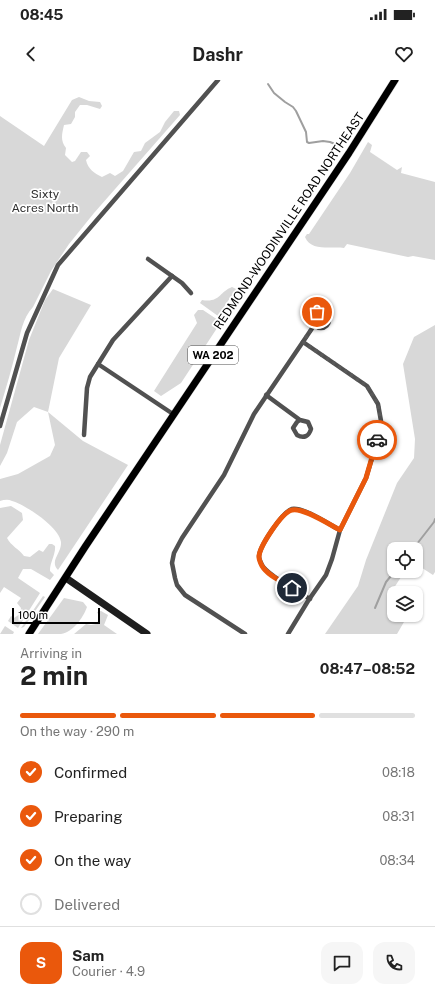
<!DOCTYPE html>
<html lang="en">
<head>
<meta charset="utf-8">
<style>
  :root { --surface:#fff; --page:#f6f6f6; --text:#222; --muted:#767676; --line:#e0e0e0; --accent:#ea580c }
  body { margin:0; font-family:"Public Sans",sans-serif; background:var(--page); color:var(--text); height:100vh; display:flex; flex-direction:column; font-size:15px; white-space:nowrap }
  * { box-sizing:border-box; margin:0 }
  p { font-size:13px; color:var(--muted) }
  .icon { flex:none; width:22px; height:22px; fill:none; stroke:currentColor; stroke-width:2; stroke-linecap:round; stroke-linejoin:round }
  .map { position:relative; height:554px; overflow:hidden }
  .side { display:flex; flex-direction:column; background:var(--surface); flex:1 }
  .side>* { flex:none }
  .tools { position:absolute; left:387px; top:462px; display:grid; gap:8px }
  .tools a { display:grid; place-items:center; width:36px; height:36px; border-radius:8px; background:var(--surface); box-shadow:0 1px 3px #0004; font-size:20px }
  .scale { position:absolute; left:12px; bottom:10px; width:88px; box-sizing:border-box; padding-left:4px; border:2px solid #000; border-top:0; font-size:11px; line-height:14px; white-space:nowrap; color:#000; -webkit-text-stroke:3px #fff; paint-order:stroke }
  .pin { position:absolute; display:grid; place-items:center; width:34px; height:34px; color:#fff; margin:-17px; border:2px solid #fff; border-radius:50%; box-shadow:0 1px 4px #0007 }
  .courier { position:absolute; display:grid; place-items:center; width:40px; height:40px; margin:-20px; border:3px solid #ea580c; border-radius:50%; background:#fff; color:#222; box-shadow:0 1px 5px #0007 }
  .overview em { font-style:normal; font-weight:700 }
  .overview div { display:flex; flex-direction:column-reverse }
  .overview { display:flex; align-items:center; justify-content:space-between; height:68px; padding:0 20px }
  h1 { font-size:26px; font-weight:700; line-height:30px }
  .bar { display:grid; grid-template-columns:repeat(4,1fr); gap:6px 4px; align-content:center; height:48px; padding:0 20px }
  .bar i { height:5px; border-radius:3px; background:var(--line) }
  .bar .active { background:var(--accent) }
  .bar p { grid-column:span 4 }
  .line { display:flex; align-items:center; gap:10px; padding:0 20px; border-top:1px solid var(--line) }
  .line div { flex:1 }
  .round { display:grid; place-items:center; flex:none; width:42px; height:42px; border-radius:12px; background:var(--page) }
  ol { padding:0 20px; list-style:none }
  li { display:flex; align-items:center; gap:12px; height:44px }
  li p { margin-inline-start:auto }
  li .icon { padding:4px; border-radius:50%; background:var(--accent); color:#fff; stroke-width:4 }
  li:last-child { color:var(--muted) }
  li i { width:22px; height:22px; border:2px solid var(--line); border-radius:50% }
  .status { display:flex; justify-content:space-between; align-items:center; height:28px; padding:0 20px; background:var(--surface); direction:ltr }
  .status svg { height:11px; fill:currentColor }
  header { display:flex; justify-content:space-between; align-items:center; height:52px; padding:0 20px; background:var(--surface); font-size:18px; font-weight:700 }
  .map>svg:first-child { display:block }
  .green { fill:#d8d8d8 }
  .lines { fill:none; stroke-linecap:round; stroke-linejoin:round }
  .stream { stroke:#9f9f9f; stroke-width:2 }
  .primary-casing { stroke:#dbdbdb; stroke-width:8 }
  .street { stroke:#515151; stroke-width:4.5 }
  .secondary { stroke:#1e1e1e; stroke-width:7 }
  .primary { stroke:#000; stroke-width:7 }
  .done { stroke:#595959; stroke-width:4; stroke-dasharray:0 7.2 }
  .route { stroke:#ea580c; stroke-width:5 }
  .labels { text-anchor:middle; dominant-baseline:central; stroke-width:3.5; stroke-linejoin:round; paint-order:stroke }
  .shield { fill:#fff; stroke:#4c4c4c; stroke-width:1 }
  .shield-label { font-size:11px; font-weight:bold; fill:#000 }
  .park-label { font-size:12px; fill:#2f2f2f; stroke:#fff }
  .street-label { font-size:12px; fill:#000; stroke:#fff }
</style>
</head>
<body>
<div class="status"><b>08:45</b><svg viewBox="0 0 49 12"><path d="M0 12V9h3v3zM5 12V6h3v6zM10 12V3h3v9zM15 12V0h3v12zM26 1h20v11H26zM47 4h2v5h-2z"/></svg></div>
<header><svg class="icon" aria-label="back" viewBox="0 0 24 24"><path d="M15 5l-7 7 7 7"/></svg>Dashr<svg class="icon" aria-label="heart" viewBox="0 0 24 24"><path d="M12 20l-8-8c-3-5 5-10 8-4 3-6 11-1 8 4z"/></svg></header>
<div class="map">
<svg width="435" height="554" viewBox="0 0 435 554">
  <rect width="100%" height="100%" fill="#fff"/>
  <!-- green -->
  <g class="green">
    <path d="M 79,17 L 89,21 L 100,22 L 102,26 L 100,29 L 87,25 L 80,25 L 75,32 L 75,37 L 71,44 L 64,45 C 62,54 60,60 66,68 L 65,75 L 72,82 L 75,81 L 81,72 L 87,72 L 90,76 L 86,80 C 88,89 94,93 102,97 L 110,93 L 115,96 L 123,91 L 134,72 L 141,71 L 145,63 L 160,52 L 165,42 L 174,31 L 179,31 L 180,35 L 94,133 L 69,164 L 51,191 L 33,227 C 22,239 21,253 17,267 C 12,288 6,308 0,328 L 0,36 L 44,66 L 72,20 Z"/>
    <path d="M 368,62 L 372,65 L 370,72 L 397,90 L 402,87 L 401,93 L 435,102 L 435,180 L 413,176 L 408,177 L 347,164 L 344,168 C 332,166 311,172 305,157 L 307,154 L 309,154 L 350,93 Z"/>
    <path d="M 232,207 L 236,209 L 218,236 L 200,223 L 202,220 C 220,223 219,212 232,207 Z"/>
    <path d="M 53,209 L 91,225 L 59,278 L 48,332 L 83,361 L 128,385 L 58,490 C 49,481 62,473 61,462 C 59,447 26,425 12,421 C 8,419 4,420 0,421 L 0,399 L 18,394 L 50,376 L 55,365 L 48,332 L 34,327 L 17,342 L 7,373 L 0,386 L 0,365 L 29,260 L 45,220 Z"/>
    <path d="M 198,230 L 203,230 L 221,242 L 181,303 L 161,316 L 154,311 L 197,243 L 194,235 Z"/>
    <path d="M 435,245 L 435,492 L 433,495 L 416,484 L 416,469 L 394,469 L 394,491 L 405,491 L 388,517 L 394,521 L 394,535 L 408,535 L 397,554 L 325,554 L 358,506 L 366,480 L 397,403 L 414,378 L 415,359 L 403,284 L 414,257 Z"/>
    <path d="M 11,426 L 22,433 L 23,440 L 7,458 C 11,466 19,469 24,476 L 30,477 L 39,470 L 43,472 L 49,464 L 52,464 L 55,466 C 56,474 50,482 50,491 L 54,495 L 50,500 L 31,489 L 23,489 L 18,498 L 40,513 L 18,548 L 8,541 L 11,536 L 14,538 L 20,534 L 21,528 L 17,523 L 21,518 L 4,507 L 0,513 L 0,428 Z"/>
    <path d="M 43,516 L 45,517 L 24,547 L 21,548 Z"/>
    <path d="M 64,518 L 83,522 L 87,527 C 83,538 73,552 61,554 C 54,554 46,554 38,554 Z"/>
    <path d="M 101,531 L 108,535 L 104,545 L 117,554 L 74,554 L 86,544 L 91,545 L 96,544 L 100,538 L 97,532 Z"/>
    <path d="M 5,546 L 14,552 L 13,554 L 0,554 Z"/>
  </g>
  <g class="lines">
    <!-- stream -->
    <g class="stream">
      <path d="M 268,4 L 274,13 L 285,22 L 293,27 L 296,31 L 306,52 L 307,62 L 309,63 L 323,61 L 330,62 L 335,64"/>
      <path d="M 413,469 L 434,442 L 435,439"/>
      <path d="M 375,528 L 386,502 L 395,491"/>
    </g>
    <!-- primary casing -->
    <g class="primary-casing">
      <path id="primary" d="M 29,554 L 85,467 L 349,73 L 395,0"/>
    </g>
    <!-- street -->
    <g class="street">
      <path d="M 148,179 L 182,203 L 191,213"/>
      <circle cx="321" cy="240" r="8"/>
      <path d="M 98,284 L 173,334"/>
      <path d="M 266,315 L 300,340 L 308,342 L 311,349 C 309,356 304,359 297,355 L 293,348 L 297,342 L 300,340"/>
      <path d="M 0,346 L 27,253 L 58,185 L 218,0"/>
      <path d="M 84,355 L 87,308 L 90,297 L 113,260 L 172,196"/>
      <path d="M 310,519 C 299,512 267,495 262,485 C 261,483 259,478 259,476 C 260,466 282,432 292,429 C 304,427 330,445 340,450"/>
      <path d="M 245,554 L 185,515 L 177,505 L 175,498 L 172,483 L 174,473 L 182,458 L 224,395 L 254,334 L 315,244"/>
      <path d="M 288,554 L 308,521 L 326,495 L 332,479 L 340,450 L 366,398 L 379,355 L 381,341 L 378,324 L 367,306 L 303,262"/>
    </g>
    <!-- secondary -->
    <path class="secondary" d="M 66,498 L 147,554"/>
    <!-- primary -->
    <use href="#primary" class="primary"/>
  </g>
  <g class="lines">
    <!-- done -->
    <path class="done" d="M 317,232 C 313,236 313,239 315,244 L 303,262 L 367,306 L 378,324 L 381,340 L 377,360"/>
    <!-- route -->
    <path class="route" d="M 292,508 C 283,502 268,496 262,486 C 261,484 259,479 259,477 C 259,467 282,432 292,430 C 303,427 330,445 340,450 L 366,398 L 377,360"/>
  </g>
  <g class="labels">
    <!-- shield labels -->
    <rect class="shield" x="188" y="266" width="50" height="18" rx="3"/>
    <g class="shield-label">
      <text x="213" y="275">WA 202</text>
    </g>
    <!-- park labels -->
    <g class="park-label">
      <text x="45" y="114">Sixty<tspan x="45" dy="14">Acres North</tspan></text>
    </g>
    <!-- street labels -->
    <g class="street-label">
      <text transform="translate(289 141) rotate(-56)">REDMOND-WOODINVILLE ROAD NORTHEAST</text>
    </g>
  </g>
</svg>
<div class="tools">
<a><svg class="icon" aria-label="locate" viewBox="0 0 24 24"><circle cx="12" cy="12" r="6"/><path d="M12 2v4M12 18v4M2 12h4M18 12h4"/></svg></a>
<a><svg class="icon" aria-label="layers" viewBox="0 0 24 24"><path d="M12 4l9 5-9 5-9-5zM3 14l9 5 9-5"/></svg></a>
</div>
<div class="scale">100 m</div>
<div class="pin" style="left:317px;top:232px;background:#ea580c"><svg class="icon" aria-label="bag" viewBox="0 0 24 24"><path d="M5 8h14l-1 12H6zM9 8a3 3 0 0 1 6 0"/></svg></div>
<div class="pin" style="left:292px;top:508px;background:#1f2937"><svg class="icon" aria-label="home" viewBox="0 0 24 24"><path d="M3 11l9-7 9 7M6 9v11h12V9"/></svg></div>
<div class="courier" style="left:377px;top:360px"><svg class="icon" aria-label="car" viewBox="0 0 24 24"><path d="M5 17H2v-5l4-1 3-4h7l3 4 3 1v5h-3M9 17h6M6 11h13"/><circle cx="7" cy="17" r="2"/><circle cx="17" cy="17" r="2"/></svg></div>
</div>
<section class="side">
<div class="overview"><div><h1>2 min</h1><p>Arriving in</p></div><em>08:47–08:52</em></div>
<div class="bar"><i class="active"></i><i class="active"></i><i class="active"></i><i></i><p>On the way · 290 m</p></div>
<ol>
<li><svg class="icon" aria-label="check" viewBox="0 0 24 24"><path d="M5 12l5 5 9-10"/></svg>Confirmed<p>08:18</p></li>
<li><svg class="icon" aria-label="check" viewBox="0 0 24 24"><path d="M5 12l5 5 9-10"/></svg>Preparing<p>08:31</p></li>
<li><svg class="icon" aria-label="check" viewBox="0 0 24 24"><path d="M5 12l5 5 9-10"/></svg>On the way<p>08:34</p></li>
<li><i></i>Delivered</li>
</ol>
<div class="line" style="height:72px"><b class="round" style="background:var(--accent);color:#fff">S</b><div><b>Sam</b><p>Courier · 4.9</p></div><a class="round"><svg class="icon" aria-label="chat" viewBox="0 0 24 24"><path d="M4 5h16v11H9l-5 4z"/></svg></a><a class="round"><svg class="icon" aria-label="phone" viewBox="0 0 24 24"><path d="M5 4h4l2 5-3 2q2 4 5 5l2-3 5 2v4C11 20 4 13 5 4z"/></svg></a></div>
</section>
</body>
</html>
